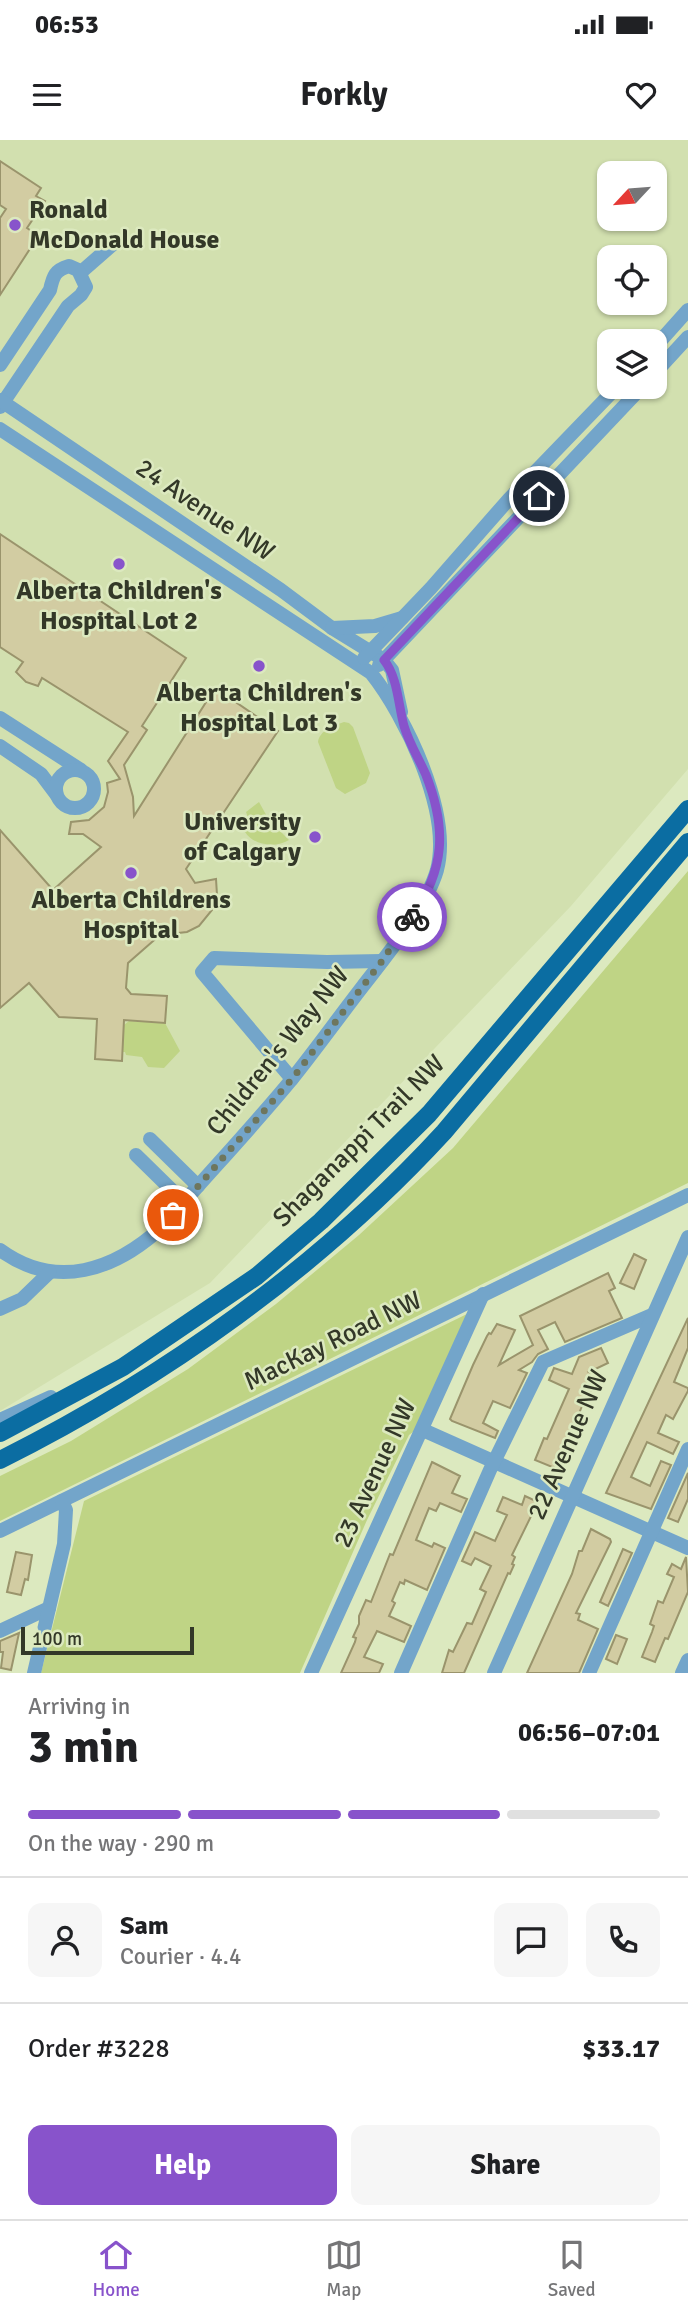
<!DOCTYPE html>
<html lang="en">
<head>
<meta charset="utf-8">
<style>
  :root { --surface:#fff; --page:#f6f6f6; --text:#202124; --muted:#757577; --line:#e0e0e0; --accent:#8853cb }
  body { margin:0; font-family:Signika,sans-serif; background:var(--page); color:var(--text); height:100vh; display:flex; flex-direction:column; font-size:26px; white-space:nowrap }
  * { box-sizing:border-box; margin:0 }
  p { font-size:23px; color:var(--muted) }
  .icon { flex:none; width:38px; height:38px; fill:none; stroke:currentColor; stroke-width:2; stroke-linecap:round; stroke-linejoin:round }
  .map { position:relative; height:1533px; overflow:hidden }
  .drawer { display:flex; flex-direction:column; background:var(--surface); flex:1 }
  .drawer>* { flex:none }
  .needle { width:46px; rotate:244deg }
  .tools { position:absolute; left:597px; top:21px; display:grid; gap:14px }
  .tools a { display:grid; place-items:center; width:70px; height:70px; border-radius:14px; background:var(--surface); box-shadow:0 2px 5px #0004; font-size:35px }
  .scale { position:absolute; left:21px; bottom:18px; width:173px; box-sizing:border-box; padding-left:7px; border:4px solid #333828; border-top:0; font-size:19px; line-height:24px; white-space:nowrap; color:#333828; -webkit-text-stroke:5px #dce9bf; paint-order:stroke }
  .pin { position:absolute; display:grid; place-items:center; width:60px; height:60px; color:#fff; margin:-30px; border:4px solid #fff; border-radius:50%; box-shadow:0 2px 7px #0007 }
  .courier { position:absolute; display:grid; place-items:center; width:70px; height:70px; margin:-35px; border:5px solid #8853cb; border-radius:50%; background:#fff; color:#222; box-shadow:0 2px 9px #0007 }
  .headline em { font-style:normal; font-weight:800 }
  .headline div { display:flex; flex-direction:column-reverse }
  .headline { display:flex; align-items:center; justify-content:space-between; height:119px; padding:0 28px }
  h1 { font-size:46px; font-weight:800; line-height:52px }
  .bar { display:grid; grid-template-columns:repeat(4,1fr); gap:10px 7px; align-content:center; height:84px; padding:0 28px }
  .bar i { height:9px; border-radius:5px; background:var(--line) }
  .bar .active { background:var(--accent) }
  .bar p { grid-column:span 4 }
  .line { display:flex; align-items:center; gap:18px; padding:0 28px; border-top:2px solid var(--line) }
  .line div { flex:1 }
  .round { display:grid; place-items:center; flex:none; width:74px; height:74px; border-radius:14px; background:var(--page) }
  .primary-button { display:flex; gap:14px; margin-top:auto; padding:14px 28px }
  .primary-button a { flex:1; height:80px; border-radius:14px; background:var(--accent); color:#fff; font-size:28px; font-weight:800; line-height:80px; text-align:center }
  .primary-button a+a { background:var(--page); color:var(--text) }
  .status { display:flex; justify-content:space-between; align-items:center; height:49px; padding:0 35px; background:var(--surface); direction:ltr }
  .status svg { height:19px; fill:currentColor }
  header { display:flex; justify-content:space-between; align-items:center; height:91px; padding:0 28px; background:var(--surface); font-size:32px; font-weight:800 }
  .tab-bar { display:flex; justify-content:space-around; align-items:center; height:98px; border-top:2px solid var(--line); background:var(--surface); font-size:19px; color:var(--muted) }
  .tab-bar a { display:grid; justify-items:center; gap:4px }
  .tab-bar .active { color:var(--accent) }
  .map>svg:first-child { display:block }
  .built { fill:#d2e0af; fill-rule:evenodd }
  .green { fill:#bfd485 }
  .building { fill:#d2cca2; stroke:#9a946c; stroke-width:2 }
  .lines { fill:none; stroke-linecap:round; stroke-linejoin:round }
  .minor { stroke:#73a5ca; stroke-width:14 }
  .major { stroke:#0b6da2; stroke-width:18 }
  .done { stroke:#6e765d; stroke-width:7; stroke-dasharray:0 12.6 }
  .route { stroke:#8853cb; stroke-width:9 }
  .poi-dot { fill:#8853cb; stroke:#dce9bf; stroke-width:2.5 }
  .labels { text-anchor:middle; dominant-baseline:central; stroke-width:5; stroke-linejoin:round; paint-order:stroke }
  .poi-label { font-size:26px; font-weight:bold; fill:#333828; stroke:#dce9bf }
  .street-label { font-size:26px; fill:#333828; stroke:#dce9bf }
</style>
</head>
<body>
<div class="status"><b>06:53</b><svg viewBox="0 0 49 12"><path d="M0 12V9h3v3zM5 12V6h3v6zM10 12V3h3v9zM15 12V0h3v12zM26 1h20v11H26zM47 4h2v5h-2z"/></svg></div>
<header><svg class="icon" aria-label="menu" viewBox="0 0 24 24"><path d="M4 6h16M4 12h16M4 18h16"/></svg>Forkly<svg class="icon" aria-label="heart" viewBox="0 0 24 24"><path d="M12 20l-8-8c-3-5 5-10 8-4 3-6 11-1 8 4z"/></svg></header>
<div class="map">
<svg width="688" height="1533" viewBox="0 0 688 1533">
  <rect width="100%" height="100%" fill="#dce9bf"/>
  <!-- built -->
  <path class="built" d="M 0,0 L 688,0 L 688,629 L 571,766 L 210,1143 L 0,1271 ZM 609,33 L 654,33 L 654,79 L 609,79 ZM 609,117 L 654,117 L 654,163 L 609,163 ZM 609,201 L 654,201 L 654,247 L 609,247 Z"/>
  <!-- green -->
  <g class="green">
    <path d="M 344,582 L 349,583 L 353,587 L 370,633 L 366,643 L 345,654 L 336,648 L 318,602 C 320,590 333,586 344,582 Z"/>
    <path d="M 259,662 L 269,680 L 289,700 C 276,708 254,706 245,692 L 250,683 L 246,672 Z"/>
    <path d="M 688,731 L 688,1043 L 0,1381 L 0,1336 L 71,1301 L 188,1229 L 276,1164 L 359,1095 L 453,1008 Z"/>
    <path d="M 129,881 L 165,883 L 180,911 L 164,928 L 148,927 L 142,917 L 126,915 L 125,912 L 122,912 L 124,885 Z"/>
    <path d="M 467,1174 L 417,1289 L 409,1295 L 367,1380 L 300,1533 L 41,1533 L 84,1361 Z"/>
  </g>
  <!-- building -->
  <g class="building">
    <path d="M 0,21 L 41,48 L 36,56 L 45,61 L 27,88 L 37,95 L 37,98 L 0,155 L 0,78 L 6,69 L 0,65 Z"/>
    <path d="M 0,394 L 186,518 L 142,586 L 147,590 L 124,625 L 133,657 L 134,676 L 215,548 L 278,591 L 186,729 L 195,743 L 216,739 L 217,755 L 212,770 L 199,786 L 187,792 L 160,795 L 128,823 L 126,848 L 131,854 L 167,856 L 165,883 L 124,880 L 122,921 L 95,919 L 97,879 L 59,877 L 29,843 L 0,868 L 0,690 L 53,750 L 101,707 L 83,694 L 69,694 L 71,682 L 89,680 L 104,667 L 108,652 L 107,643 L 120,639 L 108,621 L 128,592 L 42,538 L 38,546 L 26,542 L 16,532 L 23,522 L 0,507 Z"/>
    <path d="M 634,1114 L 646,1120 L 634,1149 L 620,1143 Z"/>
    <path d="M 608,1133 L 615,1148 L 609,1151 L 622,1178 L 565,1202 L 555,1182 L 538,1190 L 548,1209 L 538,1214 L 532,1222 L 519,1230 L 527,1233 L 510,1268 L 493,1261 L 483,1283 L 498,1291 L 495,1298 L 452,1281 L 450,1279 L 473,1225 L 487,1196 L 489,1193 L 491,1194 L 497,1184 L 515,1190 L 499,1225 L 533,1205 L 520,1176 Z"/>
    <path d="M 688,1178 L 688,1208 L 674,1242 L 688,1248 L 688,1251 L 673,1279 L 666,1275 L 658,1293 L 679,1302 L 673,1314 L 647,1302 L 631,1337 L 650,1346 L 661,1321 L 671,1325 L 651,1369 L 606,1353 Z"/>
    <path d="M 601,1208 L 608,1223 L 589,1232 L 600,1237 L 596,1245 L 586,1256 L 557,1329 L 535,1320 L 544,1298 L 547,1299 L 569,1249 L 549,1240 L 554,1228 L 572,1234 L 579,1217 Z"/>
    <path d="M 432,1322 L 460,1336 L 452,1353 L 467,1359 L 461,1372 L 440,1363 L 436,1371 L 429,1368 L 416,1400 L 432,1407 L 434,1403 L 445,1408 L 427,1450 L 405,1440 L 404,1444 L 400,1442 L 392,1461 L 395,1463 L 389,1476 L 411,1486 L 404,1502 L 377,1491 L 364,1517 L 383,1524 L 379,1533 L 341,1533 L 355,1502 L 356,1498 L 353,1497 L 359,1484 L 359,1476 L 366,1460 L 371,1462 L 390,1414 L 393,1415 Z"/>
    <path d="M 688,1333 L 688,1359 L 678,1382 L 668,1378 Z"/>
    <path d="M 525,1356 L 538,1362 L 512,1415 L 515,1417 L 512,1424 L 514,1425 L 510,1434 L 508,1433 L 464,1533 L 442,1533 L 449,1510 L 453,1512 L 467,1483 L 472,1484 L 486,1452 L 480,1449 L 491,1426 L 475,1418 L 471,1425 L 462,1421 L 475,1392 L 495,1401 L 507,1375 L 497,1371 L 503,1357 L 522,1365 Z"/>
    <path d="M 591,1389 L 610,1399 L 611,1402 L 576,1473 L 580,1474 L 578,1480 L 598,1489 L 579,1533 L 527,1533 L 572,1434 L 579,1411 L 582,1411 Z"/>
    <path d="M 623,1409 L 632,1413 L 608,1466 L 600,1462 Z"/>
    <path d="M 16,1412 L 32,1415 L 28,1440 L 25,1439 L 21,1455 L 7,1452 Z"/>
    <path d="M 686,1417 L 688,1452 L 668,1499 L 665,1498 L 655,1522 L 642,1517 L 652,1492 L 654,1486 L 650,1484 L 658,1461 L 663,1463 L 674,1437 L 667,1434 L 672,1424 L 681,1429 Z"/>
    <path d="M 19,1493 L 11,1530 L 1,1528 L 3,1512 L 0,1512 L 0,1501 Z"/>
    <path d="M 616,1495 L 627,1499 L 617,1524 L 606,1519 Z"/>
  </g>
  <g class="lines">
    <!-- minor -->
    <g class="minor">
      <path d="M 80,133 L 112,105"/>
      <path d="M 654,208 L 688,170"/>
      <path d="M 0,225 L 50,150 C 53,136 55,130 69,126 L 78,130 L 86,147 L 81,155 L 68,166 L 0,267"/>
      <path d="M 654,234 L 688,197"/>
      <path d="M 0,260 L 281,450 L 332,488 L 384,520 L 392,530 L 401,572"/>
      <path d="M 0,289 L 371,533 C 406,577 452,673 437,730 C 426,768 387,815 363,846 C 339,877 316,909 292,939 C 250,990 205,1037 162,1087 C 115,1130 56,1151 0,1110"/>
      <path d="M 332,488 L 375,486 L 402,478"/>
      <path d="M 364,518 L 431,448 L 509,359 L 617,247"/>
      <path d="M 379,525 L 642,247"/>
      <path d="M 0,578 L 81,630"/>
      <path d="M 0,606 L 41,634 L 56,654"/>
      <circle cx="75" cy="649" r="19"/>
      <path d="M 292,939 L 202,832 L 214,818 L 327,822 L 382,821"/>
      <path d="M 150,999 L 198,1046"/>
      <path d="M 136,1015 L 184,1062"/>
      <path d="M 0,1169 L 22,1159 L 50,1132"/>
      <path d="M 0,1280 L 51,1257"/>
      <path d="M 423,1290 L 688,1408"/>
      <path d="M 0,1391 L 688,1055"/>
      <path d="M 0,1491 L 49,1468"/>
      <path d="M 34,1533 L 64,1404 L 66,1370 L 62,1361"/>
      <path d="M 311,1533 L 483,1154"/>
      <path d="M 401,1533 L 490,1330 L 543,1222 L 652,1175"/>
      <path d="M 494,1533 L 688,1097"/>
      <path d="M 589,1533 L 688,1309"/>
      <path d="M 682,1533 L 688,1520"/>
    </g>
    <!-- major -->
    <g class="major">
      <path d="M 0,1293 L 123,1227 L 257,1136 L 321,1081 L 429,974 L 688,669"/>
      <path d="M 0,1320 C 164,1238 319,1128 444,992 L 688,702"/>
    </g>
  </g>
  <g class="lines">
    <!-- done -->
    <path class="done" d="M 173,1075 L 292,939 L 382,821 L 412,777"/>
    <!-- route -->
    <path class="route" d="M 412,777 C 445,729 447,689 426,635 C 419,619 409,603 404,586 C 398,564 398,538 384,520 L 539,356"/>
  </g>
  <!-- markers -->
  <g class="poi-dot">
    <circle cx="15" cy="85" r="7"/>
    <circle cx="119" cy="424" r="7"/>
    <circle cx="259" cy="526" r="7"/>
    <circle cx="315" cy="697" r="7"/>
    <circle cx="131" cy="733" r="7"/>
  </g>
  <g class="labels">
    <!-- poi labels -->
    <g class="poi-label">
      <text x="29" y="70" text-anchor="start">Ronald<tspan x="29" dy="30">McDonald House</tspan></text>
      <text x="119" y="451">Alberta Children's<tspan x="119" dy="30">Hospital Lot 2</tspan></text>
      <text x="259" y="553">Alberta Children's<tspan x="259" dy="30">Hospital Lot 3</tspan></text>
      <text x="301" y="682" text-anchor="end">University<tspan x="301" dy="30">of Calgary</tspan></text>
      <text x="131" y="760">Alberta Childrens<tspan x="131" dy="30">Hospital</tspan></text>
    </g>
    <!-- street labels -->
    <g class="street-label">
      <text transform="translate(205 370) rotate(34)">24 Avenue NW</text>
      <text transform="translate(278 911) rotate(-51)">Children's Way NW</text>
      <text transform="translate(359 1001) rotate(-45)">Shaganappi Trail NW</text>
      <text transform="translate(333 1201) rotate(-26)">MacKay Road NW</text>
      <text transform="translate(568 1305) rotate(-66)">22 Avenue NW</text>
      <text transform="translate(375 1333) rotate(-65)">23 Avenue NW</text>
    </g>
  </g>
</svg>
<div class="tools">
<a><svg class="needle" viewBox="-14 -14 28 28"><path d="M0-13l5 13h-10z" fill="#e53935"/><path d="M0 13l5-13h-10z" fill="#757577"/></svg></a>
<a><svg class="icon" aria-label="locate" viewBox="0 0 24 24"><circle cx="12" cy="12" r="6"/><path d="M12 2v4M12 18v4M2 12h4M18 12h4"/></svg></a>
<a><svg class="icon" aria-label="layers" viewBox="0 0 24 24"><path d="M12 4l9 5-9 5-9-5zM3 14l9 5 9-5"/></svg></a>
</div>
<div class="scale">100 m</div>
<div class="pin" style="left:173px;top:1075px;background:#ea580c"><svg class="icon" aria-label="bag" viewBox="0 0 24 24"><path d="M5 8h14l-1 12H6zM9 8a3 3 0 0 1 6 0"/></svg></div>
<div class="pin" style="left:539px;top:356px;background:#1f2937"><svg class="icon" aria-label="home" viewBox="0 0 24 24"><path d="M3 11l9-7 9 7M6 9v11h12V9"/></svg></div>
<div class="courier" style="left:412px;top:777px"><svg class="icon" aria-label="bike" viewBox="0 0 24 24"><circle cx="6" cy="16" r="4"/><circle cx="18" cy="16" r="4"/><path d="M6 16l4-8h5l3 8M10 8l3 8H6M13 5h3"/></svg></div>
</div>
<section class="drawer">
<div class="headline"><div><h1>3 min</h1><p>Arriving in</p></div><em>06:56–07:01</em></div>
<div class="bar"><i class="active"></i><i class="active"></i><i class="active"></i><i></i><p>On the way · 290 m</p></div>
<div class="line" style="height:126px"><a class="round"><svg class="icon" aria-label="person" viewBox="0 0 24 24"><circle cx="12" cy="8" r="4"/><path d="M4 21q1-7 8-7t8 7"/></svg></a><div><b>Sam</b><p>Courier · 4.4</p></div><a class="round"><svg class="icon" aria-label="chat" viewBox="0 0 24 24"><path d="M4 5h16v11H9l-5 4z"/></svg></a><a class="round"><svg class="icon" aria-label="phone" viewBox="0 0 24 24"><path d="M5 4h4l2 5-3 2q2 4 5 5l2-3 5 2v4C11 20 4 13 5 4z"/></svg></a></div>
<div class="line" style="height:91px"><div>Order #3228</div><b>$33.17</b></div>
<div class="primary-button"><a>Help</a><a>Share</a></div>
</section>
<nav class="tab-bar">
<a class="active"><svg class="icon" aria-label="home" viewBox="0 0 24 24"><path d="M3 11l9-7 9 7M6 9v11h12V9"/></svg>Home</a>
<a><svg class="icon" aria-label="map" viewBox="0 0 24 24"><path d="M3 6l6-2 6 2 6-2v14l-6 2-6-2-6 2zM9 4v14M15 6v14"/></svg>Map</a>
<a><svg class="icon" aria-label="saved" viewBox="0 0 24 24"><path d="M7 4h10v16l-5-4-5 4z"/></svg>Saved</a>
</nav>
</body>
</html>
